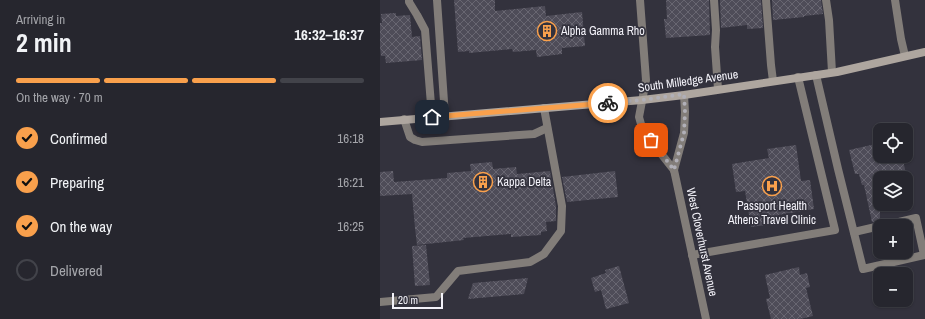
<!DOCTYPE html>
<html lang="en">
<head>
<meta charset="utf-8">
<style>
  :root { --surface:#26262e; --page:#2e2e36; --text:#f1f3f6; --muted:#a4a5aa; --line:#42434a; --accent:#f9a04c }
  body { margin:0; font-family:"Archivo Narrow",sans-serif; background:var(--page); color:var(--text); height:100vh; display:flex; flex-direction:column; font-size:15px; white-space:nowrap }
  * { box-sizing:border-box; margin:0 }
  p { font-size:13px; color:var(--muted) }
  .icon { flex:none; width:22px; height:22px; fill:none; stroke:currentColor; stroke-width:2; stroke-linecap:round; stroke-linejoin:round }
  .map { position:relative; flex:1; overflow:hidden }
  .panel { display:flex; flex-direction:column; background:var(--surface); width:380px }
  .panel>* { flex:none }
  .buttons { position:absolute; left:493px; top:123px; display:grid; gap:8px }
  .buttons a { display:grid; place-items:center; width:40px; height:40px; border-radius:8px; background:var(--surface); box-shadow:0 1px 3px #0004,0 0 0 1px var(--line); font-size:20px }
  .scale { position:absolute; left:12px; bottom:10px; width:51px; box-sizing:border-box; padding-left:4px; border:2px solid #f3f2f9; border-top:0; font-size:11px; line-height:14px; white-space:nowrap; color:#f3f2f9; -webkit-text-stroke:3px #33323d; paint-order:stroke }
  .pin { position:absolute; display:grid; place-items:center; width:34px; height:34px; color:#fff; margin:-17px; border-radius:8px; box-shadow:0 2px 6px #0006 }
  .courier { position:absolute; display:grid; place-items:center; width:40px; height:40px; margin:-20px; border:3px solid #f9a04c; border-radius:50%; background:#fff; color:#222; box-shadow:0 1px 5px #0007 }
  .headline em { font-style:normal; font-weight:700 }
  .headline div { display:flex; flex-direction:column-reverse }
  .headline { display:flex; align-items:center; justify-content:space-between; height:68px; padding:0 16px }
  h1 { font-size:26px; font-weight:700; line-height:30px }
  .bar { display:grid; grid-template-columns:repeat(4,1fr); gap:6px 4px; align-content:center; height:48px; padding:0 16px }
  .bar i { height:5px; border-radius:3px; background:var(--line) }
  .bar .selected { background:var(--accent) }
  .bar p { grid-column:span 4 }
  ol { padding:0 16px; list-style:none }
  li { display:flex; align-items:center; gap:12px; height:44px }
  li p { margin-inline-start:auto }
  li .icon { padding:4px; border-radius:50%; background:var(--accent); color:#111; stroke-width:4 }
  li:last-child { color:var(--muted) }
  li i { width:22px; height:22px; border:2px solid var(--line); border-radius:50% }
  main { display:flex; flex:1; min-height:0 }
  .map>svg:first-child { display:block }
  .building { fill:url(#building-cross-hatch) }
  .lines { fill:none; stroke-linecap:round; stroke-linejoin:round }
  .service { stroke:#827d79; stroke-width:8 }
  .minor { stroke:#827d79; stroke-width:8 }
  .secondary { stroke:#aea69f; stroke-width:8 }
  .done { stroke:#b0afb7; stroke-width:4; stroke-dasharray:0 7.2 }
  .route { stroke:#f9a04c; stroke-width:5 }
  .labels { text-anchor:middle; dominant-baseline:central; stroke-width:3.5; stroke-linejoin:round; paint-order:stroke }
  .poi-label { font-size:12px; fill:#f3f2f9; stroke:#33323d; text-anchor:start }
  .street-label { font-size:12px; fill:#f3f2f9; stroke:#33323d }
</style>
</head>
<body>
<main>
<section class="panel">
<div class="headline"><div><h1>2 min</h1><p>Arriving in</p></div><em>16:32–16:37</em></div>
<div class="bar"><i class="selected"></i><i class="selected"></i><i class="selected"></i><i></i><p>On the way · 70 m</p></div>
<ol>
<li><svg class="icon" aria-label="check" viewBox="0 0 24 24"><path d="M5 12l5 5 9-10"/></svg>Confirmed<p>16:18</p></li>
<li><svg class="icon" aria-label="check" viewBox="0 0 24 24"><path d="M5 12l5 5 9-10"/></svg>Preparing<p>16:21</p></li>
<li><svg class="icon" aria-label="check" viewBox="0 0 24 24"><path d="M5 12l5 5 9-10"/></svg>On the way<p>16:25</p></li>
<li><i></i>Delivered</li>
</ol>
</section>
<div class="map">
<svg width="545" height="319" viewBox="0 0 545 319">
  <defs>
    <pattern id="building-cross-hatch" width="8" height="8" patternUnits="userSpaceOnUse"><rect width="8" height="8" fill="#4e4c58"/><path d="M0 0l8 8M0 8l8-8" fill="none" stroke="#686671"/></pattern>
  </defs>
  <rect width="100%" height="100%" fill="#33323d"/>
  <!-- building -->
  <g class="building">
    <path d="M 74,0 L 115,0 L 115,11 L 165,6 L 166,16 L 202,12 L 205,46 L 182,48 L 182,54 L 157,57 L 156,50 L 133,52 L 132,49 L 89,53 L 89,51 L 78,52 Z"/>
    <path d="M 286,0 L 329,0 L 330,35 L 286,38 L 284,19 L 287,19 Z"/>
    <path d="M 340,0 L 381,0 L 383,28 L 367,29 L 367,25 L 341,28 Z"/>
    <path d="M 392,0 L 441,0 L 443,14 L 424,16 L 424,17 L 393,20 Z"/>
    <path d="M 16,13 L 16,16 L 30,15 L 32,37 L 40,36 L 42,60 L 6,63 L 5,56 L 1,56 L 0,46 L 0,23 L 2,23 L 1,14 Z"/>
    <path d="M 500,143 L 500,156 L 522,156 L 527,178 L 500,178 L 500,221 L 492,222 L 484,185 L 482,185 L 479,174 L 475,174 L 469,150 Z"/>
    <path d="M 416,145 L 421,181 L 430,180 L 434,209 L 398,215 L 399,223 L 371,227 L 365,191 L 356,192 L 352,164 L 389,158 L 387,149 Z"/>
    <path d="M 112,162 L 113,169 L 136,167 L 137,174 L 170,171 L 176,206 L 176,221 L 166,222 L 167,231 L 161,232 L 161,235 L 131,237 L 131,234 L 83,238 L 84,240 L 37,245 L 35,228 L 32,194 L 0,196 L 0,172 L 13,171 L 14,182 L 67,178 L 67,173 L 91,171 L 90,164 Z"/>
    <path d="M 235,171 L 238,197 L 187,202 L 182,177 Z"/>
    <path d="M 46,245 L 50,285 L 35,286 L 32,246 Z"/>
    <path d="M 239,266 L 249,303 L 226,309 L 221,290 L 215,292 L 211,278 L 226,273 L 225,270 Z"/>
    <path d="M 419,267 L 420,275 L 427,273 L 430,287 L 426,288 L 433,316 L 420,319 L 391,319 L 386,299 L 390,298 L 385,275 Z"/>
    <path d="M 148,278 L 144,294 L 88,299 L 93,283 Z"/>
  </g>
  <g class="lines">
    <!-- service -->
    <g class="service">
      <path d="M 29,0 L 29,2 L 37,15 L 45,30 L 52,117"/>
      <path d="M 57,0 L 65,116"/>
      <path d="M 334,0 L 336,30 L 335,47 L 338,89"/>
      <path d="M 386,0 L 391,65 L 393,81"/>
      <path d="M 446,0 L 449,20 L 452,72"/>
      <path d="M 515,0 L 521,39 L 525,56"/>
      <path d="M 436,75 L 458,169 L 483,269 L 544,255 L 536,218 L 502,226"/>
      <path d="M 24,119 L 30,137 L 35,140 L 42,142 L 154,134 L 167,128"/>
      <path d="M 474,232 L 500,226"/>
      <path d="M 312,255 L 455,230 L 418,77"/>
      <path d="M 0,302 L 56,297 L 78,271 L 150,262 L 164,254 L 181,231 L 182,206 L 164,108"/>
    </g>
    <!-- minor -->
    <g class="minor">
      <path d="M 260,0 L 266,80 L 259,117 L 263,131 L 294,170 L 326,319"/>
      <path d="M 294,170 L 304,133 L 305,112 L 304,95"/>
    </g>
    <!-- secondary -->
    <path class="secondary" d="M 0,122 L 262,100 L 304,95 L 457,72 L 545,52"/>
  </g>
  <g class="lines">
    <!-- done -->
    <path class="done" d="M 228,103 L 262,100 L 304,94 L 305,112 L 304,133 L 294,170 L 271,140"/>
    <!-- route -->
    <path class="route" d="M 52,117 L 228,103"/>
  </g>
  <!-- icons -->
  <defs>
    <g id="building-ring" transform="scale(1)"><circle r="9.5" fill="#33323d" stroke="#f9a04c" stroke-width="1.5"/><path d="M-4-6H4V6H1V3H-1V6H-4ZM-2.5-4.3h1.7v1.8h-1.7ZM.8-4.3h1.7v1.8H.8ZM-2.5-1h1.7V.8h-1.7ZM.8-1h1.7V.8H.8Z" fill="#f9a04c"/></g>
    <g id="hospital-ring" transform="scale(1)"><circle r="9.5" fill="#33323d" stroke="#f9a04c" stroke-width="1.5"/><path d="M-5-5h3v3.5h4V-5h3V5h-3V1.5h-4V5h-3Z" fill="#f9a04c"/></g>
  </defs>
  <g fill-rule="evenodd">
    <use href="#building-ring" x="167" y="31"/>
    <use href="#building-ring" x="103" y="182"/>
    <use href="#hospital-ring" x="392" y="186"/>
  </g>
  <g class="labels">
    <!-- poi labels -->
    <g class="poi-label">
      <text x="181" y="31">Alpha Gamma Rho</text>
      <text x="117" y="182">Kappa Delta</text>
      <text x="392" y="206" text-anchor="middle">Passport Health<tspan x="392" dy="14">Athens Travel Clinic</tspan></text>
    </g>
    <!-- street labels -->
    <g class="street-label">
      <text transform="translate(308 81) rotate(-8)">South Milledge Avenue</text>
      <text transform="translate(322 242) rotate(78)">West Cloverhurst Avenue</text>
    </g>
  </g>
</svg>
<div class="buttons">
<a><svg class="icon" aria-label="locate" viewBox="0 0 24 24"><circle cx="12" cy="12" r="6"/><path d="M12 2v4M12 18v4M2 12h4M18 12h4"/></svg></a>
<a><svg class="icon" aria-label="layers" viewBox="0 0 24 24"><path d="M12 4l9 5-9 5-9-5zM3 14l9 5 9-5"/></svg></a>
<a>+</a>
<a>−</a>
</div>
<div class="scale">20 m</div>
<div class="pin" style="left:271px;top:140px;background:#ea580c"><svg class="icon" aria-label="bag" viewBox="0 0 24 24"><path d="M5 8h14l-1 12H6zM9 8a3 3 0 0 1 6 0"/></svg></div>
<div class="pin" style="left:52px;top:117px;background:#1f2937"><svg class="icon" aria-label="home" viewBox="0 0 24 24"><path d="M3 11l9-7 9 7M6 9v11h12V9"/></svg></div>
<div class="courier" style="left:228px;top:103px"><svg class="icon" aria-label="bike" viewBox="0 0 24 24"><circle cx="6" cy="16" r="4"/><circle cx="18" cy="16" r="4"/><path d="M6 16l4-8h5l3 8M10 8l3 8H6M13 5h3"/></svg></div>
</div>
</main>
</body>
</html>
